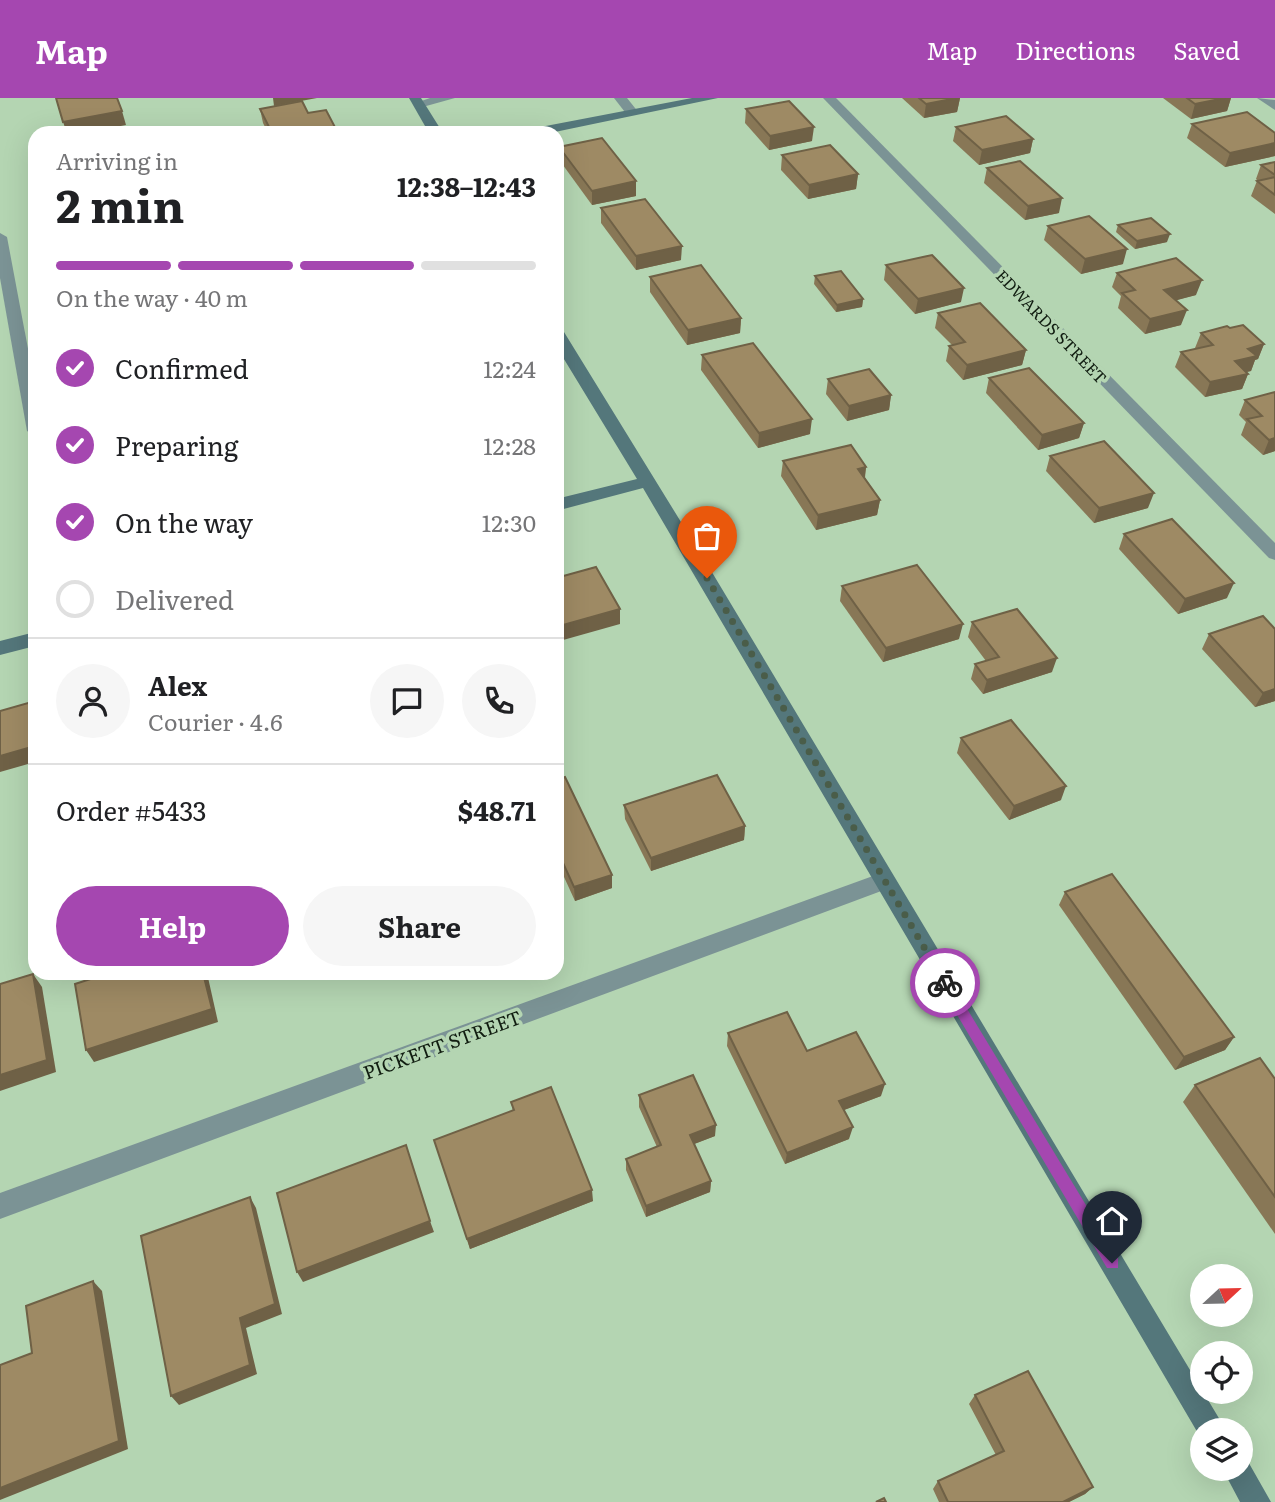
<!DOCTYPE html>
<html lang="en">
<head>
<meta charset="utf-8">
<style>
  :root { --surface:#fff; --page:#f6f6f6; --text:#202124; --muted:#757577; --line:#e0e0e0; --accent:#a547b0 }
  body { margin:0; font-family:Literata,serif; background:var(--page); color:var(--text); height:100vh; display:flex; flex-direction:column; font-size:26px; white-space:nowrap }
  * { box-sizing:border-box; margin:0 }
  p { font-size:23px; color:var(--muted) }
  .icon { flex:none; width:38px; height:38px; fill:none; stroke:currentColor; stroke-width:2; stroke-linecap:round; stroke-linejoin:round }
  .map { position:relative; flex:1; overflow:hidden }
  .panel { position:absolute; left:28px; top:28px; width:536px; height:854px; display:flex; flex-direction:column; background:var(--surface); border-radius:21px; box-shadow:0 7px 28px #0002 }
  .panel>* { flex:none }
  .needle { width:46px; rotate:68deg }
  .fabs { position:absolute; left:1190px; top:1166px; display:grid; gap:14px }
  .fabs a { display:grid; place-items:center; width:63px; height:63px; border-radius:50%; background:var(--surface); box-shadow:0 7px 28px #0002; font-size:35px }
  .pin { position:absolute; display:grid; place-items:center; width:60px; height:60px; color:#fff; margin:-72px -30px; border-radius:50% 50% 50% 0; rotate:-45deg; box-shadow:0 0 7px #0007 }
  .pin .icon { rotate:45deg }
  .courier { position:absolute; display:grid; place-items:center; width:70px; height:70px; margin:-35px; border:5px solid #a547b0; border-radius:50%; background:#fff; color:#222; box-shadow:0 2px 9px #0007 }
  .summary em { font-style:normal; font-weight:700 }
  .summary div { display:flex; flex-direction:column-reverse }
  .summary { display:flex; align-items:center; justify-content:space-between; height:119px; padding:0 28px }
  h1 { font-size:46px; font-weight:700; line-height:52px }
  .bar { display:grid; grid-template-columns:repeat(4,1fr); gap:10px 7px; align-content:center; height:84px; padding:0 28px }
  .bar i { height:9px; border-radius:5px; background:var(--line) }
  .bar .active { background:var(--accent) }
  .bar p { grid-column:span 4 }
  .line { display:flex; align-items:center; gap:18px; padding:0 28px; border-top:2px solid var(--line) }
  .line div { flex:1 }
  .round { display:grid; place-items:center; flex:none; width:74px; height:74px; border-radius:37px; background:var(--page) }
  ol { padding:0 28px; list-style:none }
  li { display:flex; align-items:center; gap:21px; height:77px }
  li p { margin-inline-start:auto }
  li .icon { padding:7px; border-radius:50%; background:var(--accent); color:#fff; stroke-width:4 }
  li:last-child { color:var(--muted) }
  li i { width:38px; height:38px; border:4px solid var(--line); border-radius:50% }
  .button { display:flex; gap:14px; margin-top:auto; padding:14px 28px }
  .button a { flex:1; height:80px; border-radius:42px; background:var(--accent); color:#fff; font-size:28px; font-weight:700; line-height:80px; text-align:center }
  .button a+a { background:var(--page); color:var(--text) }
  header { display:flex; align-items:center; gap:42px; box-sizing:border-box; height:98px; padding:0 35px; background:var(--accent); color:#fff }
  header strong { font-size:33px }
  nav { display:flex; gap:38px; margin-inline-start:auto; font-size:24px }
  .map>svg:first-child { display:block }
  .lines { fill:none; stroke-linecap:round; stroke-linejoin:round }
  .lane { fill:#7b9395; fill-rule:evenodd }
  .street { fill:#7b9395; fill-rule:evenodd }
  .secondary { fill:#54777b; fill-rule:evenodd }
  .wall { fill:#887756 }
  .shaded-wall { fill:#6f6146 }
  .building { fill:#9e8a64; stroke:#6f6146; stroke-width:2 }
  .route { fill:#a547b0 }
  .done { stroke:#4a5d49; stroke-width:7; stroke-dasharray:0 12.6 }
  .labels { text-anchor:middle; dominant-baseline:central; stroke-width:7; stroke-linejoin:round; paint-order:stroke }
  .far-street-label { font-size:16px; fill:#111d11; stroke:#b4d5b2 }
  .street-label { font-size:19px; fill:#111d11; stroke:#b4d5b2 }
</style>
</head>
<body>
<header>
<strong>Map</strong>
<nav><a>Map</a><a>Directions</a><a>Saved</a></nav>
</header>
<div class="map">
<svg width="1275" height="1404" viewBox="0 0 1275 1404">
  <rect width="100%" height="100%" fill="#b4d5b2"/>
  <g class="lines">
    <!-- lane -->
    <g class="lane">
      <path d="M 430,0 L 455,0 L 419,10 L 413,6 Z"/>
      <path d="M 614,0 L 627,0 L 639,15 L 628,18 Z"/>
    </g>
    <!-- street -->
    <g class="street">
      <path d="M 823,0 L 836,0 L 1275,445 L 1275,462 L 1269,460 Z"/>
      <path d="M 1257,0 L 1275,2 L 1275,12 Z"/>
      <path d="M 0,135 L 7,139 L 35,288 L 35,338 L 27,333 L 0,180 Z"/>
      <path d="M 884,774 L 892,777 L 895,783 L 892,789 L 0,1121 L 0,1095 Z"/>
    </g>
    <!-- secondary -->
    <g class="secondary">
      <path d="M 409,0 L 421,0 L 443,35 L 429,35 Z"/>
      <path d="M 692,0 L 718,0 L 550,35 L 523,35 L 530,31 Z"/>
      <path d="M 556,229 L 564,234 L 713,476 L 1226,1332 L 1202,1332 L 1202,1342 L 643,390 L 556,413 L 556,401 L 637,381 L 556,248 Z"/>
      <path d="M 35,534 L 35,548 L 0,557 L 0,543 Z"/>
      <path d="M 1241,1357 L 1246,1360 L 1271,1404 L 1240,1404 L 1222,1370 L 1241,1370 Z"/>
    </g>
  </g>
  <!-- wall -->
  <g class="wall">
    <path d="M 902,0 L 960,0 L 957,14 L 924,20 Z"/>
    <path d="M 1163,0 L 1231,0 L 1227,13 L 1191,21 Z"/>
    <path d="M 260,11 L 308,15 L 338,35 L 268,35 L 263,25 Z"/>
    <path d="M 746,11 L 812,43 L 769,52 L 745,25 Z"/>
    <path d="M 1192,26 L 1275,35 L 1275,58 L 1225,69 L 1187,40 Z"/>
    <path d="M 956,29 L 1033,41 L 1030,55 L 979,67 L 953,43 Z"/>
    <path d="M 559,49 L 636,98 L 592,107 L 560,63 Z"/>
    <path d="M 782,57 L 858,76 L 856,91 L 808,101 L 781,72 Z"/>
    <path d="M 1275,64 L 1275,116 L 1251,98 L 1257,83 L 1258,83 L 1256,81 L 1261,67 Z"/>
    <path d="M 987,70 L 1059,115 L 1025,122 L 984,85 Z"/>
    <path d="M 601,110 L 681,162 L 636,172 L 601,125 Z"/>
    <path d="M 1118,127 L 1167,144 L 1135,151 L 1116,134 Z"/>
    <path d="M 1048,128 L 1123,166 L 1081,176 L 1044,142 Z"/>
    <path d="M 886,167 L 961,204 L 915,216 L 884,182 Z"/>
    <path d="M 1117,175 L 1196,197 L 1176,202 L 1181,227 L 1145,236 L 1118,210 L 1121,198 L 1112,189 Z"/>
    <path d="M 815,178 L 863,201 L 862,209 L 836,214 L 814,186 Z"/>
    <path d="M 650,179 L 741,220 L 740,235 L 687,247 L 650,194 Z"/>
    <path d="M 938,215 L 1026,252 L 1022,267 L 963,282 L 946,263 L 949,248 L 952,247 L 935,230 Z"/>
    <path d="M 1230,230 L 1264,246 L 1258,261 L 1255,262 L 1251,273 L 1246,274 L 1248,276 L 1242,291 L 1205,299 L 1175,269 L 1181,254 L 1196,251 L 1195,250 L 1201,235 Z"/>
    <path d="M 702,257 L 810,336 L 758,350 L 701,272 Z"/>
    <path d="M 989,280 L 1084,325 L 1079,340 L 1038,352 L 986,295 Z"/>
    <path d="M 828,281 L 891,297 L 889,312 L 847,323 L 826,296 Z"/>
    <path d="M 1275,294 L 1275,353 L 1263,357 L 1241,337 L 1246,324 L 1239,317 L 1245,302 Z"/>
    <path d="M 1050,358 L 1148,410 L 1094,425 L 1046,373 Z"/>
    <path d="M 783,363 L 866,369 L 865,380 L 880,402 L 877,417 L 816,432 L 781,378 Z"/>
    <path d="M 1124,436 L 1227,500 L 1178,516 L 1119,451 Z"/>
    <path d="M 842,488 L 959,541 L 883,564 L 840,503 Z"/>
    <path d="M 972,524 L 1052,574 L 983,596 L 971,581 L 975,566 L 986,563 L 968,539 Z"/>
    <path d="M 1209,536 L 1275,603 L 1255,609 L 1202,551 Z"/>
    <path d="M 961,640 L 1061,702 L 1009,722 L 957,655 Z"/>
    <path d="M 556,682 L 612,790 L 575,803 L 559,768 L 556,768 Z"/>
    <path d="M 624,707 L 745,728 L 744,742 L 651,773 L 625,721 Z"/>
    <path d="M 1065,794 L 1234,939 L 1225,952 L 1175,972 L 1059,807 Z"/>
    <path d="M 728,935 L 807,953 L 881,998 L 844,1012 L 849,1041 L 785,1066 L 727,948 Z"/>
    <path d="M 1275,981 L 1275,1136 L 1183,1004 L 1195,987 Z"/>
    <path d="M 639,997 L 715,1038 L 694,1046 L 711,1083 L 710,1094 L 646,1119 L 626,1072 L 626,1061 L 657,1049 L 639,1009 Z"/>
    <path d="M 511,1004 L 593,1103 L 470,1151 L 434,1042 L 513,1013 Z"/>
    <path d="M 975,1297 L 1093,1389 L 1085,1396 L 1069,1404 L 939,1404 L 933,1391 L 938,1383 L 996,1357 L 969,1306 Z"/>
  </g>
  <!-- shaded-wall -->
  <g class="shaded-wall">
    <path d="M 273,0 L 317,0 L 274,8 Z"/>
    <path d="M 957,0 L 960,0 L 957,14 L 924,20 L 926,6 Z"/>
    <path d="M 1225,0 L 1231,0 L 1227,13 L 1191,21 L 1195,6 Z"/>
    <path d="M 122,13 L 126,27 L 84,35 L 67,35 L 63,24 Z"/>
    <path d="M 814,29 L 812,43 L 769,52 L 770,38 Z"/>
    <path d="M 1033,41 L 1030,55 L 979,67 L 982,52 Z"/>
    <path d="M 1275,45 L 1275,58 L 1225,69 L 1230,55 Z"/>
    <path d="M 858,76 L 856,91 L 808,101 L 809,87 Z"/>
    <path d="M 636,83 L 636,98 L 592,107 L 592,93 Z"/>
    <path d="M 1062,100 L 1059,115 L 1025,122 L 1028,108 Z"/>
    <path d="M 1170,136 L 1167,144 L 1135,151 L 1137,143 Z"/>
    <path d="M 682,148 L 681,162 L 636,172 L 636,158 Z"/>
    <path d="M 1127,151 L 1123,166 L 1081,176 L 1085,161 Z"/>
    <path d="M 1202,182 L 1196,197 L 1159,207 L 1164,192 Z"/>
    <path d="M 964,190 L 961,204 L 915,216 L 918,201 Z"/>
    <path d="M 863,201 L 862,209 L 836,214 L 837,207 Z"/>
    <path d="M 1187,212 L 1181,227 L 1145,236 L 1150,221 Z"/>
    <path d="M 741,220 L 740,235 L 687,247 L 688,232 Z"/>
    <path d="M 1264,246 L 1258,261 L 1255,262 L 1251,273 L 1229,278 L 1235,263 L 1248,251 Z"/>
    <path d="M 1026,252 L 1022,267 L 963,282 L 967,267 Z"/>
    <path d="M 1248,276 L 1242,291 L 1205,299 L 1210,284 Z"/>
    <path d="M 891,297 L 889,312 L 847,323 L 849,308 Z"/>
    <path d="M 812,321 L 810,336 L 758,350 L 759,335 Z"/>
    <path d="M 1084,325 L 1079,340 L 1038,352 L 1042,337 Z"/>
    <path d="M 1275,340 L 1275,353 L 1263,357 L 1269,342 Z"/>
    <path d="M 866,369 L 864,384 L 858,371 Z"/>
    <path d="M 1154,395 L 1148,410 L 1094,425 L 1099,410 Z"/>
    <path d="M 880,402 L 877,417 L 816,432 L 818,417 Z"/>
    <path d="M 1234,485 L 1227,500 L 1178,516 L 1185,501 Z"/>
    <path d="M 620,511 L 620,526 L 556,544 L 556,529 Z"/>
    <path d="M 963,526 L 959,541 L 883,564 L 886,550 Z"/>
    <path d="M 1057,560 L 1052,574 L 983,596 L 987,582 Z"/>
    <path d="M 1275,591 L 1275,603 L 1255,609 L 1263,595 Z"/>
    <path d="M 35,648 L 35,664 L 0,674 L 0,658 Z"/>
    <path d="M 1066,688 L 1061,702 L 1009,722 L 1014,708 Z"/>
    <path d="M 745,728 L 744,742 L 651,773 L 651,760 Z"/>
    <path d="M 556,754 L 558,754 L 559,768 L 556,768 Z"/>
    <path d="M 612,777 L 612,790 L 575,803 L 574,789 Z"/>
    <path d="M 203,875 L 207,875 L 218,924 L 94,964 L 86,952 Z"/>
    <path d="M 241,875 L 252,875 L 242,878 Z"/>
    <path d="M 33,876 L 42,889 L 56,974 L 0,993 L 0,977 Z"/>
    <path d="M 1234,939 L 1225,952 L 1175,972 L 1184,959 Z"/>
    <path d="M 885,986 L 881,998 L 836,1015 L 839,1003 Z"/>
    <path d="M 716,1027 L 715,1038 L 689,1048 L 690,1037 Z"/>
    <path d="M 853,1029 L 849,1041 L 785,1066 L 787,1055 Z"/>
    <path d="M 711,1083 L 710,1094 L 646,1119 L 646,1108 Z"/>
    <path d="M 592,1092 L 593,1103 L 470,1151 L 467,1141 Z"/>
    <path d="M 250,1099 L 256,1110 L 282,1216 L 246,1230 L 257,1276 L 179,1307 L 171,1298 L 240,1220 Z"/>
    <path d="M 430,1123 L 434,1134 L 303,1184 L 297,1174 Z"/>
    <path d="M 93,1183 L 102,1193 L 128,1351 L 0,1402 L 0,1390 Z"/>
    <path d="M 1093,1389 L 1085,1396 L 1069,1404 L 1063,1404 Z"/>
  </g>
  <!-- building -->
  <g class="building">
    <path d="M 56,0 L 117,0 L 122,13 L 63,24 Z"/>
    <path d="M 919,0 L 957,0 L 926,6 Z"/>
    <path d="M 1187,0 L 1225,0 L 1195,6 Z"/>
    <path d="M 302,3 L 308,15 L 326,12 L 338,35 L 272,35 L 260,11 Z"/>
    <path d="M 789,3 L 814,29 L 770,38 L 746,11 Z"/>
    <path d="M 1247,14 L 1275,35 L 1275,45 L 1230,55 L 1192,26 Z"/>
    <path d="M 1006,18 L 1033,41 L 982,52 L 956,29 Z"/>
    <path d="M 602,40 L 636,83 L 592,93 L 559,49 Z"/>
    <path d="M 830,47 L 858,76 L 809,87 L 782,57 Z"/>
    <path d="M 1020,63 L 1062,100 L 1028,108 L 987,70 Z"/>
    <path d="M 1275,64 L 1275,77 L 1261,67 Z"/>
    <path d="M 1275,79 L 1275,97 L 1257,83 Z"/>
    <path d="M 645,101 L 682,148 L 636,158 L 601,110 Z"/>
    <path d="M 1089,118 L 1127,151 L 1085,161 L 1048,128 Z"/>
    <path d="M 1151,120 L 1170,136 L 1137,143 L 1118,127 Z"/>
    <path d="M 932,157 L 964,190 L 918,201 L 886,167 Z"/>
    <path d="M 1176,160 L 1202,182 L 1164,192 L 1187,212 L 1150,221 L 1122,195 L 1135,192 L 1117,175 Z"/>
    <path d="M 701,167 L 741,220 L 688,232 L 650,179 Z"/>
    <path d="M 841,173 L 863,201 L 837,207 L 815,178 Z"/>
    <path d="M 980,205 L 1026,252 L 967,267 L 949,248 L 965,244 L 938,215 Z"/>
    <path d="M 1243,227 L 1264,246 L 1248,251 L 1257,258 L 1235,263 L 1248,276 L 1210,284 L 1181,254 L 1213,247 L 1201,235 L 1227,228 L 1230,230 Z"/>
    <path d="M 753,245 L 812,321 L 759,335 L 702,257 Z"/>
    <path d="M 1029,270 L 1084,325 L 1042,337 L 989,280 Z"/>
    <path d="M 869,271 L 891,297 L 849,308 L 828,281 Z"/>
    <path d="M 1275,294 L 1275,340 L 1269,342 L 1247,321 L 1262,318 L 1245,302 Z"/>
    <path d="M 1104,343 L 1154,395 L 1099,410 L 1050,358 Z"/>
    <path d="M 851,347 L 866,369 L 858,371 L 880,402 L 818,417 L 783,363 Z"/>
    <path d="M 1172,421 L 1234,485 L 1185,501 L 1124,436 Z"/>
    <path d="M 917,467 L 963,526 L 886,550 L 842,488 Z"/>
    <path d="M 596,469 L 620,511 L 556,529 L 556,480 Z"/>
    <path d="M 1017,511 L 1057,560 L 987,582 L 975,566 L 999,559 L 972,524 Z"/>
    <path d="M 1263,518 L 1275,531 L 1275,591 L 1263,595 L 1209,536 Z"/>
    <path d="M 35,603 L 35,648 L 0,658 L 0,613 Z"/>
    <path d="M 1011,622 L 1066,688 L 1014,708 L 961,640 Z"/>
    <path d="M 717,677 L 745,728 L 651,760 L 624,707 Z"/>
    <path d="M 565,679 L 612,777 L 574,789 L 558,754 L 556,754 L 556,682 Z"/>
    <path d="M 1112,776 L 1234,939 L 1184,959 L 1065,794 Z"/>
    <path d="M 109,875 L 203,875 L 212,911 L 86,952 L 75,886 Z"/>
    <path d="M 33,876 L 47,962 L 0,977 L 0,886 Z"/>
    <path d="M 787,914 L 807,953 L 856,934 L 885,986 L 839,1003 L 853,1029 L 787,1055 L 728,935 Z"/>
    <path d="M 1260,960 L 1275,981 L 1275,1099 L 1195,987 Z"/>
    <path d="M 693,977 L 716,1027 L 690,1037 L 711,1083 L 646,1108 L 626,1061 L 661,1047 L 639,997 Z"/>
    <path d="M 551,989 L 592,1092 L 467,1141 L 434,1042 L 514,1012 L 511,1004 Z"/>
    <path d="M 406,1047 L 430,1123 L 297,1174 L 277,1095 Z"/>
    <path d="M 250,1099 L 275,1206 L 240,1220 L 250,1267 L 171,1298 L 141,1138 Z"/>
    <path d="M 93,1183 L 119,1343 L 0,1390 L 0,1267 L 32,1255 L 26,1208 Z"/>
    <path d="M 1028,1273 L 1093,1389 L 1063,1404 L 948,1404 L 938,1383 L 1004,1353 L 975,1297 Z"/>
    <path d="M 884,1400 L 886,1404 L 876,1404 Z"/>
  </g>
  <!-- route -->
  <path class="route" d="M 945,879 L 949,881 L 1118,1160 L 1118,1170 L 1107,1170 L 940,888 L 939,885 Z"/>
  <g class="lines">
    <!-- done -->
    <path class="done" d="M 707,480 L 945,885"/>
  </g>
  <g class="labels">
    <!-- far-street labels -->
    <g class="far-street-label">
      <text transform="translate(1052 228) rotate(46)">EDWARDS STREET</text>
    </g>
    <!-- street labels -->
    <g class="street-label">
      <text transform="translate(442 946) rotate(-20)">PICKETT STREET</text>
    </g>
  </g>
</svg>
<div class="fabs">
<a><svg class="needle" viewBox="-14 -14 28 28"><path d="M0-13l5 13h-10z" fill="#e53935"/><path d="M0 13l5-13h-10z" fill="#757577"/></svg></a>
<a><svg class="icon" aria-label="locate" viewBox="0 0 24 24"><circle cx="12" cy="12" r="6"/><path d="M12 2v4M12 18v4M2 12h4M18 12h4"/></svg></a>
<a><svg class="icon" aria-label="layers" viewBox="0 0 24 24"><path d="M12 4l9 5-9 5-9-5zM3 14l9 5 9-5"/></svg></a>
</div>
<div class="pin" style="left:707px;top:480px;background:#ea580c"><svg class="icon" aria-label="bag" viewBox="0 0 24 24"><path d="M5 8h14l-1 12H6zM9 8a3 3 0 0 1 6 0"/></svg></div>
<div class="pin" style="left:1112px;top:1165px;background:#1f2937"><svg class="icon" aria-label="home" viewBox="0 0 24 24"><path d="M3 11l9-7 9 7M6 9v11h12V9"/></svg></div>
<div class="courier" style="left:945px;top:885px"><svg class="icon" aria-label="bike" viewBox="0 0 24 24"><circle cx="6" cy="16" r="4"/><circle cx="18" cy="16" r="4"/><path d="M6 16l4-8h5l3 8M10 8l3 8H6M13 5h3"/></svg></div>
<section class="panel">
<div class="summary"><div><h1>2 min</h1><p>Arriving in</p></div><em>12:38–12:43</em></div>
<div class="bar"><i class="active"></i><i class="active"></i><i class="active"></i><i></i><p>On the way · 40 m</p></div>
<ol>
<li><svg class="icon" aria-label="check" viewBox="0 0 24 24"><path d="M5 12l5 5 9-10"/></svg>Confirmed<p>12:24</p></li>
<li><svg class="icon" aria-label="check" viewBox="0 0 24 24"><path d="M5 12l5 5 9-10"/></svg>Preparing<p>12:28</p></li>
<li><svg class="icon" aria-label="check" viewBox="0 0 24 24"><path d="M5 12l5 5 9-10"/></svg>On the way<p>12:30</p></li>
<li><i></i>Delivered</li>
</ol>
<div class="line" style="height:126px"><a class="round"><svg class="icon" aria-label="person" viewBox="0 0 24 24"><circle cx="12" cy="8" r="4"/><path d="M4 21q1-7 8-7t8 7"/></svg></a><div><b>Alex</b><p>Courier · 4.6</p></div><a class="round"><svg class="icon" aria-label="chat" viewBox="0 0 24 24"><path d="M4 5h16v11H9l-5 4z"/></svg></a><a class="round"><svg class="icon" aria-label="phone" viewBox="0 0 24 24"><path d="M5 4h4l2 5-3 2q2 4 5 5l2-3 5 2v4C11 20 4 13 5 4z"/></svg></a></div>
<div class="line" style="height:91px"><div>Order #5433</div><b>$48.71</b></div>
<div class="button"><a>Help</a><a>Share</a></div>
</section>
</div>
</body>
</html>
